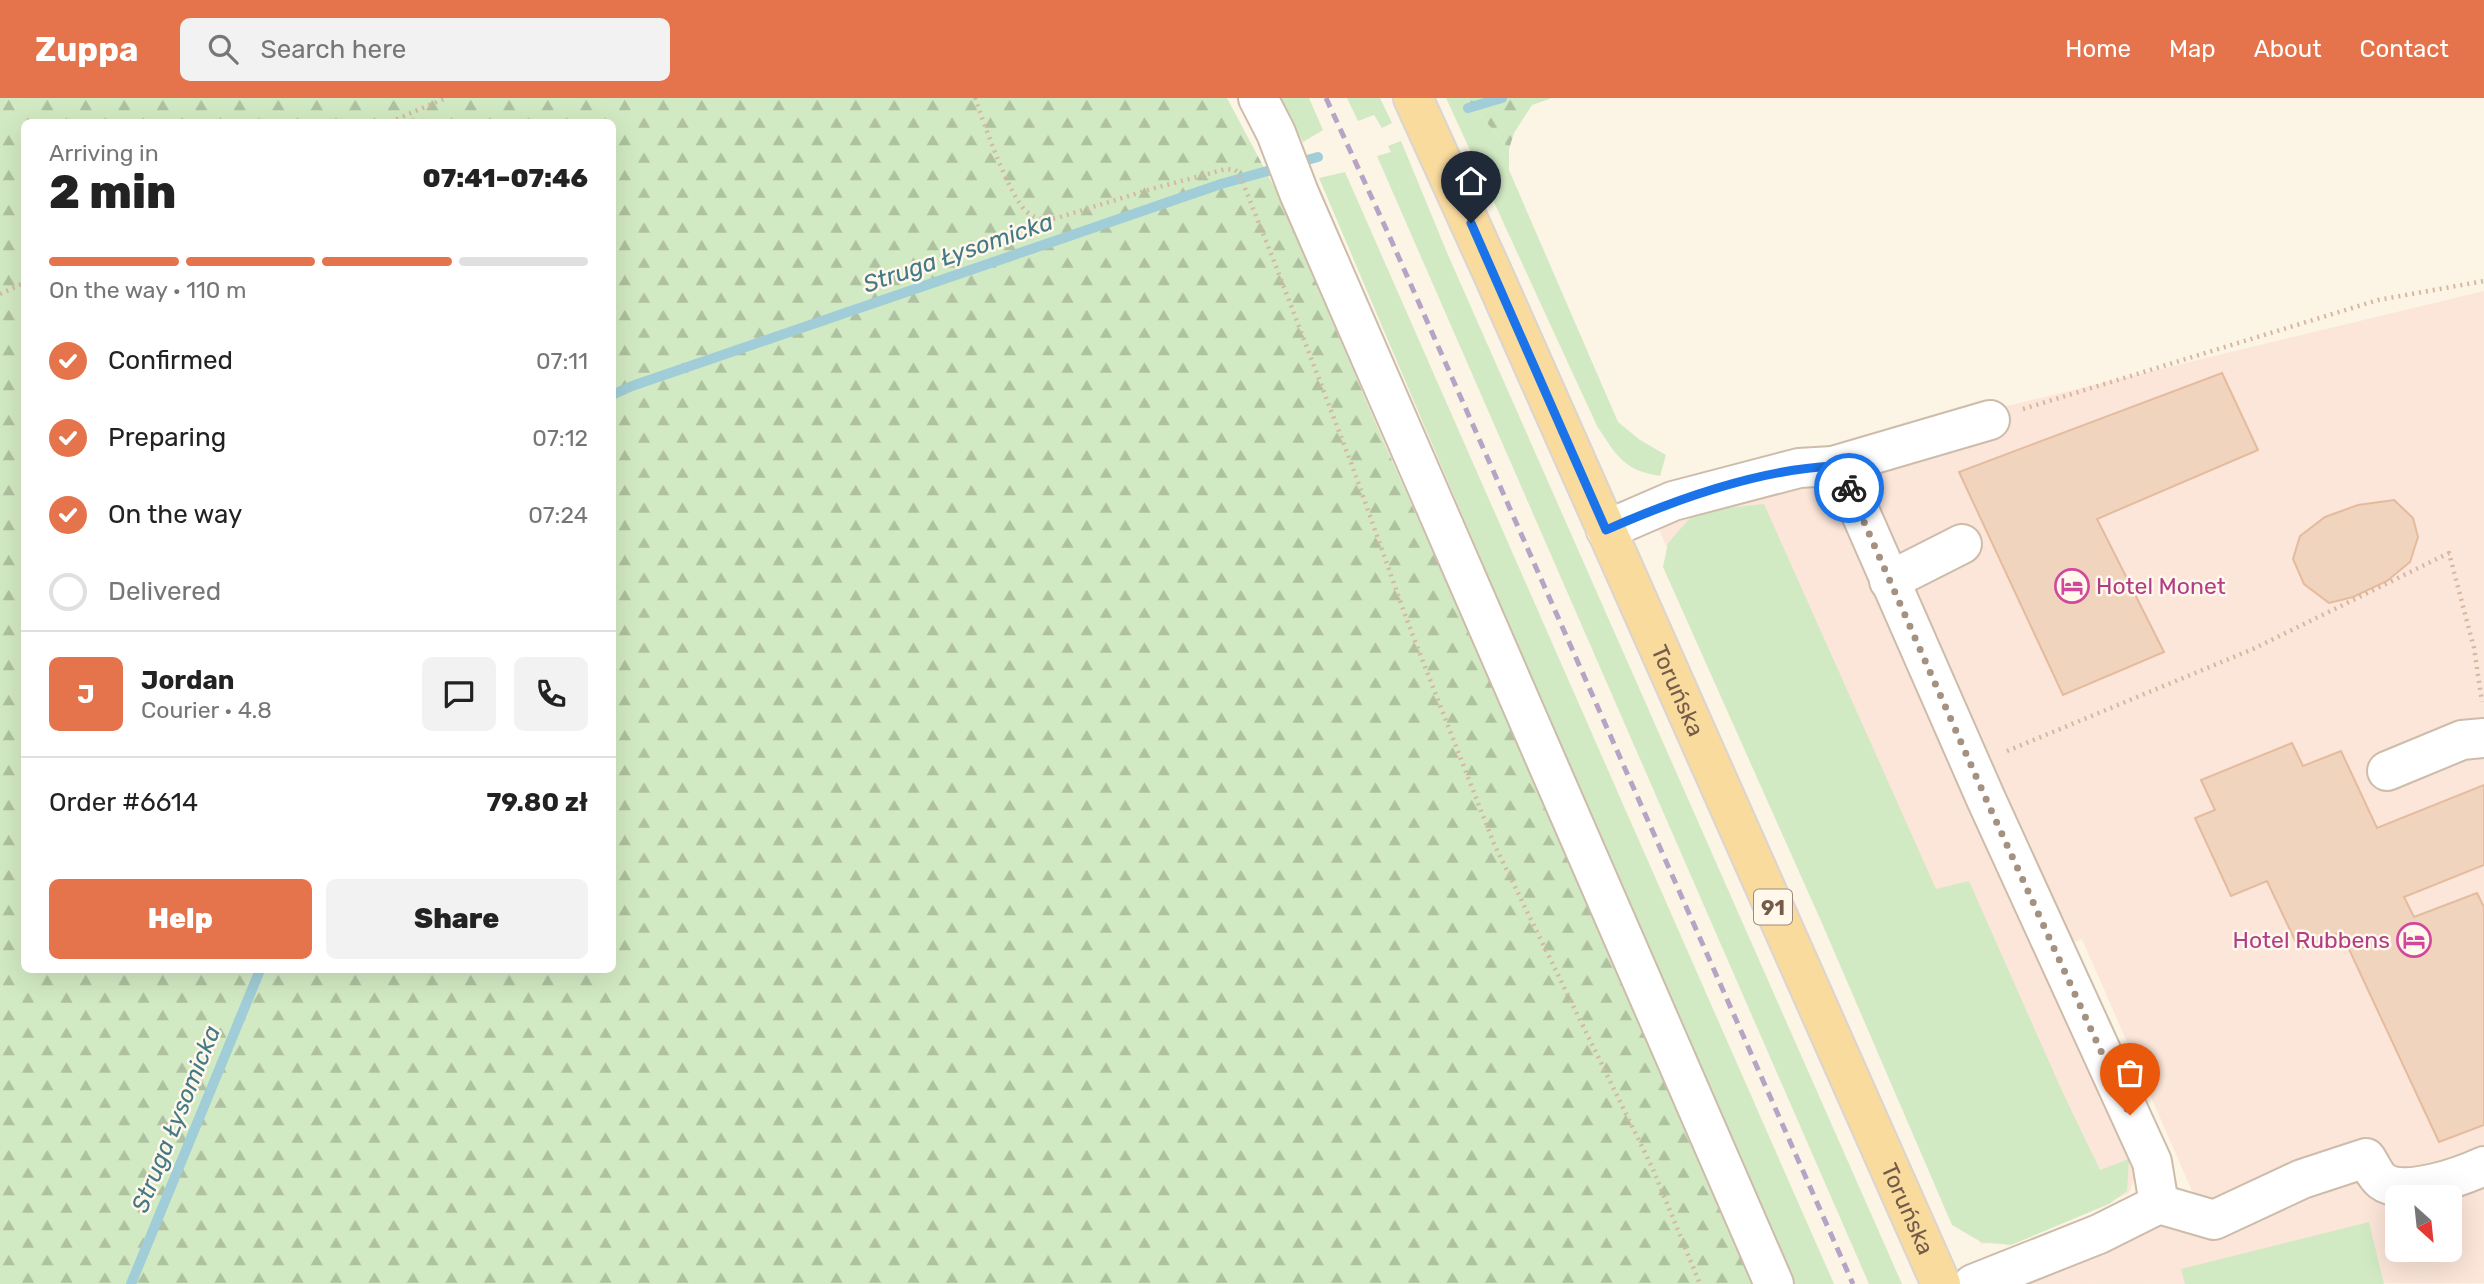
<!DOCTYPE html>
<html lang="en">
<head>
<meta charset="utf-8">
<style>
  :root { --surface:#fff; --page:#f2f2f2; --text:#222; --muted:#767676; --line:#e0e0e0; --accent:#e5734b }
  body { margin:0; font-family:Rubik,sans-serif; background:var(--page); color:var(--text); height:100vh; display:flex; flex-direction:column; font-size:26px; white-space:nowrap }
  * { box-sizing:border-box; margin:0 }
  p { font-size:23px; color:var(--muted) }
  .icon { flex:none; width:38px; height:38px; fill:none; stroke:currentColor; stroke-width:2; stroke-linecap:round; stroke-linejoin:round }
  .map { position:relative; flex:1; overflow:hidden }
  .sheet { position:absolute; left:21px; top:21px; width:595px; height:854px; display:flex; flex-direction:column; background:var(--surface); border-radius:10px; box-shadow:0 7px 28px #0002 }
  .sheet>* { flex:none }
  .needle { width:46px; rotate:153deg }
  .tools { position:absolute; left:2385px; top:1087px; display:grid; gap:14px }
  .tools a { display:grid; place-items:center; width:77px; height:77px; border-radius:10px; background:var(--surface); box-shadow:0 7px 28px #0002; font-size:35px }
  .pin { position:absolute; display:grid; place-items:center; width:60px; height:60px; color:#fff; margin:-72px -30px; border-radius:50% 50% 50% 0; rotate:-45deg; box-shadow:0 0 7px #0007 }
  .pin .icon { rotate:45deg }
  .courier { position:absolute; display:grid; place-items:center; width:70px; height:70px; margin:-35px; border:5px solid #1a73e8; border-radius:50%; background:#fff; color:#222; box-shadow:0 2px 9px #0007 }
  .head em { font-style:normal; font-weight:800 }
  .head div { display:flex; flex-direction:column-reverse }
  .head { display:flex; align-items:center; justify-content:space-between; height:119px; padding:0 28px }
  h1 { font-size:46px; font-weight:800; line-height:52px }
  .bar { display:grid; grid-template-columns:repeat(4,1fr); gap:10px 7px; align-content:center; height:84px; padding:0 28px }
  .bar i { height:9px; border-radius:5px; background:var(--line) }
  .bar .current { background:var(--accent) }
  .bar p { grid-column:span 4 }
  .line { display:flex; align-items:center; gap:18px; padding:0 28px; border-top:2px solid var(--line) }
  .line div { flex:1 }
  .round { display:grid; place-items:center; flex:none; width:74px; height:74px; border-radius:10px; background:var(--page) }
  ol { padding:0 28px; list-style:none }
  li { display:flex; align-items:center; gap:21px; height:77px }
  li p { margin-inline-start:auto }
  li .icon { padding:7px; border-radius:50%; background:var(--accent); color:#fff; stroke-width:4 }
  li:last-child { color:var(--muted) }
  li i { width:38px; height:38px; border:4px solid var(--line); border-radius:50% }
  .action { display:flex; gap:14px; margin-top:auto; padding:14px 28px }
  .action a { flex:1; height:80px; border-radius:10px; background:var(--accent); color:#fff; font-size:28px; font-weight:800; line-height:80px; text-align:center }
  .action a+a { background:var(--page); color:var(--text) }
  header { display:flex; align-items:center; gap:42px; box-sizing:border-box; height:98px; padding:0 35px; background:var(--accent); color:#fff }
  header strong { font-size:33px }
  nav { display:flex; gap:38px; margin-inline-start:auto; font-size:24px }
  .search { width:490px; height:63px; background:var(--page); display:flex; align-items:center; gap:18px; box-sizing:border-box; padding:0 24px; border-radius:10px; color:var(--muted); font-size:26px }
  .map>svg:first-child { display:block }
  .commercial { fill:#fce5d9; fill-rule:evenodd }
  .grass { fill:#d2eac3 }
  .forest { fill:url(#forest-firs); fill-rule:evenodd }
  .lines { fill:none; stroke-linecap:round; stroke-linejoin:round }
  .stream { stroke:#a0cdd7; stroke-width:10 }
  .building { fill:#f1d4bd; stroke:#e4bb9d; stroke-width:2 }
  .minor-casing { stroke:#cebcab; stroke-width:42 }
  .major-casing { stroke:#dbd4d0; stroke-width:42 }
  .path { stroke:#d6b7a0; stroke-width:4.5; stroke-dasharray:2 5; stroke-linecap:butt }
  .minor { stroke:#fff; stroke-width:38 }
  .major { stroke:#fadb9e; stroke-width:38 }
  .rail { stroke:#b7a3c6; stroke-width:5; stroke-dasharray:10 7; stroke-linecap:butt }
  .done { stroke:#a49180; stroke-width:7; stroke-dasharray:0 12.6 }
  .route { stroke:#1a73e8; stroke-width:9 }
  .labels { text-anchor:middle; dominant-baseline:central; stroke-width:5; stroke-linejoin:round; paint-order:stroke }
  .shield { fill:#fff8eb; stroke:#9e8a7a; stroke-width:2 }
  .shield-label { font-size:21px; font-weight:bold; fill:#755b4a }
  .hotel-label { font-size:23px; fill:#b23c85; stroke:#fff8eb; text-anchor:start }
  .street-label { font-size:23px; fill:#755b4a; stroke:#fff8eb }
  .water-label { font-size:24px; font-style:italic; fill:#447a88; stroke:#fff8eb }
</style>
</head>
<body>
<header>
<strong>Zuppa</strong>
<div class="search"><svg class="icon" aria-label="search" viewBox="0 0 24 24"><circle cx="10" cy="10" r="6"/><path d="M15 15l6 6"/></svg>Search here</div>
<nav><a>Home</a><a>Map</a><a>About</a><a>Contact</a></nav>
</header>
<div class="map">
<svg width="2484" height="1186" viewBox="0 0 2484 1186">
  <defs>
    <pattern id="forest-firs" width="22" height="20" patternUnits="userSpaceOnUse" patternTransform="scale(1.75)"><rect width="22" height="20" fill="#d2eac3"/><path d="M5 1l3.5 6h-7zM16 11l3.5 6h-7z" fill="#afc1a0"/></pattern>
  </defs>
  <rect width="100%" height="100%" fill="#fcf4e5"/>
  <!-- commercial -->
  <path class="commercial" d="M 2484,193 L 2484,1185 L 2017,1186 L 2196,1102 L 2082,841 L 2044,858 L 2139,1068 L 2129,1095 L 2012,1144 L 1981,1146 L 1643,396 ZM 2398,1099 L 2450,1099 L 2450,1152 L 2398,1152 Z"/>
  <!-- grass -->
  <g class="grass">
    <path d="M 1279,0 L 1309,0 L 1323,32 L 1303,44 Z"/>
    <path d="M 1347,0 L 1380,0 L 1392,25 L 1382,30 L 1374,17 L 1358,23 Z"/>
    <path d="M 1446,0 L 1466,0 L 1509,51 L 1509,72 L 1618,324 L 1640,342 L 1666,357 L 1660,378 C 1623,372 1617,358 1597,328 Z"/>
    <path d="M 1401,43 L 1448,157 L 1902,1186 L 1869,1186 L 1377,58 L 1391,54 L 1388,48 Z"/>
    <path d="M 1345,74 L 1834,1186 L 1789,1186 L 1319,80 Z"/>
    <path d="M 1764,406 L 1936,791 L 1969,783 L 2062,993 L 2100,1072 L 2129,1061 L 2127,1093 L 2109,1106 L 2011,1147 L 1981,1144 L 1952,1127 L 1821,823 L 1663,469 L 1668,445 L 1691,419 L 1716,411 Z"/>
    <path d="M 2369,1124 L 2384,1186 L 2185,1186 L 2181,1171 Z"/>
  </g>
  <!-- forest -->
  <g class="forest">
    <path d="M 0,0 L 1227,0 L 1279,98 L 1385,347 L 1566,753 L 1752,1186 L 0,1186 ZM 24,24 L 612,24 L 612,872 L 24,872 Z"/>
    <path d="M 1466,0 L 1552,0 L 1532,7 L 1514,35 L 1509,51 Z"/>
  </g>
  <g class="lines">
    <!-- stream -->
    <g class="stream">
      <path d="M 1468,10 L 1502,0"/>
      <path d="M 612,297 L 632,288 L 1221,86 L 1318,59"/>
      <path d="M 131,1186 L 260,872"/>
    </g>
  </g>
  <!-- building -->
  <g class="building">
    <path d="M 2222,275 L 2258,352 L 2097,421 L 2164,554 L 2063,597 L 1959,374 Z"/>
    <path d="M 2394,402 L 2413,420 L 2418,439 L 2410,464 L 2387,483 L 2353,499 L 2329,505 L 2304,486 L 2293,461 L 2300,438 L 2325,419 L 2358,407 Z"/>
    <path d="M 2292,645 L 2303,668 L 2341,653 L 2377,730 L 2484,687 L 2484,767 L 2404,799 L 2414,819 L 2477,795 L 2484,809 L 2484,1027 L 2439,1044 L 2341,834 L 2299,851 L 2267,783 L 2231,798 L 2195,720 L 2215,712 L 2201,682 Z"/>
  </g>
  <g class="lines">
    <!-- minor casing -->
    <g class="minor-casing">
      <g id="minor">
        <path d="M 1258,0 L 1276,35 L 1299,95 L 1774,1186"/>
        <path d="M 1833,368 L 1990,322"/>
        <path d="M 1606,432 L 1673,403 L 1799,370 L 1833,368 L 1850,391 L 1986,701 L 2152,1064 L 2159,1106 L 2099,1136 L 1973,1186"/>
        <path d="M 1889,483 L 1962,446"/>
        <path d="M 2387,673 L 2462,642 L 2484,640"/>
        <path d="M 2159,1106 L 2214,1122 L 2302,1081 L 2366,1060 C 2371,1067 2375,1078 2382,1083 C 2403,1100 2462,1078 2484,1068"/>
      </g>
    </g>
    <!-- major casing -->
    <g class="major-casing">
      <g id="major">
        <path id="s1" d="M 1413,0 L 1493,176 L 1941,1186"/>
      </g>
    </g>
    <!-- path -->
    <g class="path">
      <path d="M 975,0 C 984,25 1009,99 1027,114 C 1037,122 1045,122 1057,120 L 1148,92 L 1226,71 L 1235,72 L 1239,75 L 1277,171 L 1353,370 L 1408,525 L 1494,746 L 1652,1069 L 1700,1186"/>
      <path d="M 390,24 L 446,0"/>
      <path d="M 0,196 L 24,185"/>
      <path d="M 2023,311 L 2378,202 L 2484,183"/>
      <path d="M 2007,653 L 2253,551 L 2449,455 L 2474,550 L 2482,604"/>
    </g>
    <!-- minor -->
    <use href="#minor" class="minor"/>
    <!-- major -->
    <use href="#major" class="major"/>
    <!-- rail -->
    <path class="rail" d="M 1326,0 L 1388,135 L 1853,1186"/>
  </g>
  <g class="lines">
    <!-- done -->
    <path class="done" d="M 1849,390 L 1986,701 L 2130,1017"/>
    <!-- route -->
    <path class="route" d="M 1471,125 L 1606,432 C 1676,401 1757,372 1833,368 L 1849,390"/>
  </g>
  <!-- icons -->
  <defs>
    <g id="hotel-ring" transform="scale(1.75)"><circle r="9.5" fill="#fff8eb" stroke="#d1479c" stroke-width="1.5"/><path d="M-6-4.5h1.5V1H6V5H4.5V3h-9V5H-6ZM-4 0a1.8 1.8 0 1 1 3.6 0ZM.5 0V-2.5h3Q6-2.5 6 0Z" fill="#d1479c"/></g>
  </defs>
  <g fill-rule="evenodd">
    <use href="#hotel-ring" x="2072" y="488"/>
    <use href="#hotel-ring" x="2414" y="842"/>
  </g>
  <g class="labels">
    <!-- shield labels -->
    <rect class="shield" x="1754" y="791.5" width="38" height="35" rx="5"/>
    <g class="shield-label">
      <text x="1773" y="809">91</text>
    </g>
    <!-- hotel labels -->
    <g class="hotel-label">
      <text x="2096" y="488">Hotel Monet</text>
      <text x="2390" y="842" text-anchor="end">Hotel Rubbens</text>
    </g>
    <!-- street labels -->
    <g class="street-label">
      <text stroke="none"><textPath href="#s1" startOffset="649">Toruńska</textPath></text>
      <text stroke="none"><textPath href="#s1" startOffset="1216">Toruńska</textPath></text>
    </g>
    <!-- water labels -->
    <g class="water-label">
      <text transform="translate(958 155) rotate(-19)">Struga Łysomicka</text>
      <text transform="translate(176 1021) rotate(-68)">Struga Łysomicka</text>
    </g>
  </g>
</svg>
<div class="tools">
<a><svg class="needle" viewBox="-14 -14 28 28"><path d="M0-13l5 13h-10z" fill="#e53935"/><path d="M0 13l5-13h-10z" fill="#767676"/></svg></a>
</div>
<div class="pin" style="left:2130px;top:1017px;background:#ea580c"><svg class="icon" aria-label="bag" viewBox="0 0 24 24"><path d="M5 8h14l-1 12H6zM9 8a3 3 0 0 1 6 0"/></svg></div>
<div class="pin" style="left:1471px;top:125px;background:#1f2937"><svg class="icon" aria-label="home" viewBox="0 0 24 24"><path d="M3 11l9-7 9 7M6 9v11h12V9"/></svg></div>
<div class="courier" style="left:1849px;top:390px"><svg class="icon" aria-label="bike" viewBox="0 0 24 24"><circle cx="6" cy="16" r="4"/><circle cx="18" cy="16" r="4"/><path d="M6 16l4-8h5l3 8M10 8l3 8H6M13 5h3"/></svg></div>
<section class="sheet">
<div class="head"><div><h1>2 min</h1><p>Arriving in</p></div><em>07:41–07:46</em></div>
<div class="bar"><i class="current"></i><i class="current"></i><i class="current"></i><i></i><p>On the way · 110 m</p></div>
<ol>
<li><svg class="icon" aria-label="check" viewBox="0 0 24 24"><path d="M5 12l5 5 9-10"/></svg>Confirmed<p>07:11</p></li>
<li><svg class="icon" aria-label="check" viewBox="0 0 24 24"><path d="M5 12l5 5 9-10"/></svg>Preparing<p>07:12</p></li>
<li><svg class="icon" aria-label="check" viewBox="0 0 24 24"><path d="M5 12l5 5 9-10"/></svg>On the way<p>07:24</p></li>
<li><i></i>Delivered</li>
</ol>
<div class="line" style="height:126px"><b class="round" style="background:var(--accent);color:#fff">J</b><div><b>Jordan</b><p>Courier · 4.8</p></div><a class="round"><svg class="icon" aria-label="chat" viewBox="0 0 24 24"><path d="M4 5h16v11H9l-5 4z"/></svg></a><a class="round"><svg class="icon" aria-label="phone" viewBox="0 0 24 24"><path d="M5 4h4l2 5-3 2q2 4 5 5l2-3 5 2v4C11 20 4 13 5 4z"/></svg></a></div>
<div class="line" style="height:91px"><div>Order #6614</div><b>79.80 zł</b></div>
<div class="action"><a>Help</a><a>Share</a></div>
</section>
</div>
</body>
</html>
